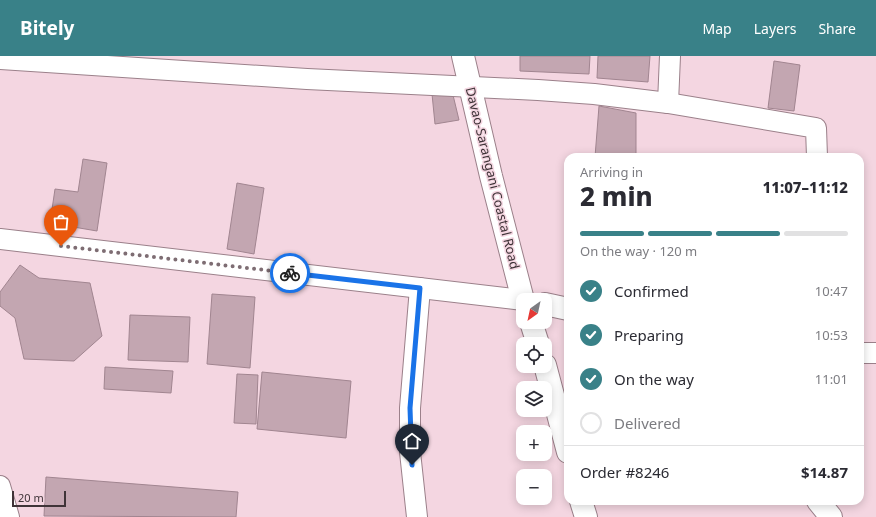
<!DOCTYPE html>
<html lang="en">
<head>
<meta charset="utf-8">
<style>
  :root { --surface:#fff; --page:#f7f7f7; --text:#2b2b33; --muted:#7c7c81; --line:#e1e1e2; --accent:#398188 }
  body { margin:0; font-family:"Noto Sans",sans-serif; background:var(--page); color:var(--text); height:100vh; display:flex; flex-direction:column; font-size:15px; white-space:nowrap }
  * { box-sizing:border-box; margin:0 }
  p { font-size:13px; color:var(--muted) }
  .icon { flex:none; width:22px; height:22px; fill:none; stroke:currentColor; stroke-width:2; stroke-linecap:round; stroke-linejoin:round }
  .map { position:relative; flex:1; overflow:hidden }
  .side { position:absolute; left:564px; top:97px; width:300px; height:352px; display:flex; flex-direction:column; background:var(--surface); border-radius:12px; box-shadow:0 2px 10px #0003 }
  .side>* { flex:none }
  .needle { width:26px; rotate:213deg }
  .controls { position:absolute; left:516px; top:237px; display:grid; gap:8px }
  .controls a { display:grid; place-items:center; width:36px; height:36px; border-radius:8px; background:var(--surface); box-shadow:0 2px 10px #0003; font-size:20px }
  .scale { position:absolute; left:12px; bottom:10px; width:54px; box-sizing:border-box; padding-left:4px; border:2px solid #3f3438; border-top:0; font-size:11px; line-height:14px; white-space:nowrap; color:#3f3438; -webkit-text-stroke:3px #f4d6e1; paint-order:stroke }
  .pin { position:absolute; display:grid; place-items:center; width:34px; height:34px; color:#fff; margin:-41px -17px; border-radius:50% 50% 50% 0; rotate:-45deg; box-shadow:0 0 4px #0007 }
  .pin .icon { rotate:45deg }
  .courier { position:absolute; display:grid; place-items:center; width:40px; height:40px; margin:-20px; border:3px solid #1a73e8; border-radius:50%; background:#fff; color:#222; box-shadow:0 1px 5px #0007 }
  .headline em { font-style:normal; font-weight:800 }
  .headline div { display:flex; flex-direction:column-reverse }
  .headline { display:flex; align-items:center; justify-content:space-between; height:68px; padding:0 16px }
  h1 { font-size:26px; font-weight:800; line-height:30px }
  .bar { display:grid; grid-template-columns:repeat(4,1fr); gap:6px 4px; align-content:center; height:48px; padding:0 16px }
  .bar i { height:5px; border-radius:3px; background:var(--line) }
  .bar .current { background:var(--accent) }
  .bar p { grid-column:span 4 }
  .line { display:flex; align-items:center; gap:10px; padding:0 16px; border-top:1px solid var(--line) }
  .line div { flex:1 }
  ol { padding:0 16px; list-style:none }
  li { display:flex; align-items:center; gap:12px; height:44px }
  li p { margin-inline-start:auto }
  li .icon { padding:4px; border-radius:50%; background:var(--accent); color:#fff; stroke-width:4 }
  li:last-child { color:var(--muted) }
  li i { width:22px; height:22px; border:2px solid var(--line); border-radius:50% }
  header { display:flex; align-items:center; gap:24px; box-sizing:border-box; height:56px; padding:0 20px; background:var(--accent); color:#fff }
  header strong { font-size:19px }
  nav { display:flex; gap:22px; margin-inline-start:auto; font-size:14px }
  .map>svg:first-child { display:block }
  .building { fill:#c3a6b1; stroke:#a18590 }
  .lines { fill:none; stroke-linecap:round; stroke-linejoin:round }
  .street-casing { stroke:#9b808a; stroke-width:22 }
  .secondary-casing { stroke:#9b808a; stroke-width:24 }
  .primary-casing { stroke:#9b808a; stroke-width:24 }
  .street { stroke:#fff; stroke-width:20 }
  .secondary { stroke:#fff; stroke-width:22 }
  .primary { stroke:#fff; stroke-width:22 }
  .done { stroke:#7e6d73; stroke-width:4; stroke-dasharray:0 7.2 }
  .route { stroke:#1a73e8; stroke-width:5 }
  .labels { text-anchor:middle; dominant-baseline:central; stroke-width:3; stroke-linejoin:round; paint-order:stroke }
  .street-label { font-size:13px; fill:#3f3438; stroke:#f4d6e1 }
</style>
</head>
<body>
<header>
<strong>Bitely</strong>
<nav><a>Map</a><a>Layers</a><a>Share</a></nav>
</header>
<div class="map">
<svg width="876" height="461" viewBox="0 0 876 461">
  <rect width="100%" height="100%" fill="#f4d6e1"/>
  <!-- building -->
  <g class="building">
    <path d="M 520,0 L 590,0 L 589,18 L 520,15 Z"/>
    <path d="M 598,0 L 650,0 L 648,26 L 597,22 Z"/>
    <path d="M 774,5 L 800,9 L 794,55 L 768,52 Z"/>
    <path d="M 432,38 L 453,39 L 459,64 L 435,68 Z"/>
    <path d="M 599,50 L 636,57 L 636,101 L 595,101 Z"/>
    <path d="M 83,103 L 107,107 L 97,175 L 50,167 L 55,133 L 78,136 Z"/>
    <path d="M 237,127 L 264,132 L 254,198 L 227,193 Z"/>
    <path d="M 20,209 L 39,222 L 90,227 L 102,280 L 74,305 L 24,303 L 15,262 L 0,250 L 0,236 Z"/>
    <path d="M 212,238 L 255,241 L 250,312 L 207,308 Z"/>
    <path d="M 130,259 L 190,261 L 188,306 L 128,304 Z"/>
    <path d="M 105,311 L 173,315 L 171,337 L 104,333 Z"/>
    <path d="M 262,316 L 351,325 L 346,382 L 257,373 Z"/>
    <path d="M 237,318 L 258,319 L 256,368 L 234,367 Z"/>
    <path d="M 46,421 L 238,436 L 236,461 L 44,460 Z"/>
  </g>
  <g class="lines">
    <!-- street casing -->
    <g class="street-casing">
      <g id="street">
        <path d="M 0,3 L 307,23 L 538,34 L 594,38 L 668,47 L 816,72 L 817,101"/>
        <path d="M 668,47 L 670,0"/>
        <path d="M 0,183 L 523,244"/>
        <path d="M 860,297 L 876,297"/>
        <path d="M 0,430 L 9,461"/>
        <path d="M 417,461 L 410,396 L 410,352 L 420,232"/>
      </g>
    </g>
    <!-- secondary casing -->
    <g class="secondary-casing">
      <g id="secondary">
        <path d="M 545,248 L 568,253"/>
        <path d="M 818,445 L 831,461"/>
      </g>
    </g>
    <!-- primary casing -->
    <g class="primary-casing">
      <g id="primary">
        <path d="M 463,0 L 491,120 L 523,244"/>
        <path d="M 531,266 L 538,288"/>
        <path d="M 545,309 L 568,396"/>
        <path d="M 581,445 L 586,461"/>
      </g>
    </g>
    <!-- street -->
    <use href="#street" class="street"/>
    <!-- secondary -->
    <use href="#secondary" class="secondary"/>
    <!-- primary -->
    <use href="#primary" class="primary"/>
  </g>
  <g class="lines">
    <!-- done -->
    <path class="done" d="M 61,190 L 290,217"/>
    <!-- route -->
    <path class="route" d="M 290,217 L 420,232 L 410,352 L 412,409"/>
  </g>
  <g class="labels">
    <!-- street labels -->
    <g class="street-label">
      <text transform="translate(493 122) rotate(76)">Davao-Sarangani Coastal Road</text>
    </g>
  </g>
</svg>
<div class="controls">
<a><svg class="needle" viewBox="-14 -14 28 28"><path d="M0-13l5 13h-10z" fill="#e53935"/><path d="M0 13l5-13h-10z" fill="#7c7c81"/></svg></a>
<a><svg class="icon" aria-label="locate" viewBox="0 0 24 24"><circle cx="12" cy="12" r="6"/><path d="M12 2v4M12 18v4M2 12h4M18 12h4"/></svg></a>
<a><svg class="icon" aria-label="layers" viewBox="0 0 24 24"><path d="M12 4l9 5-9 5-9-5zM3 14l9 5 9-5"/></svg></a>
<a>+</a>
<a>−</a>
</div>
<div class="scale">20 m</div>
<div class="pin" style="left:61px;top:190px;background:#ea580c"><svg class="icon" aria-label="bag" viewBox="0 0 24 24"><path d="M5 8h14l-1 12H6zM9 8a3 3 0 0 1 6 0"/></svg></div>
<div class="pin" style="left:412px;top:409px;background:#1f2937"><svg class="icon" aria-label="home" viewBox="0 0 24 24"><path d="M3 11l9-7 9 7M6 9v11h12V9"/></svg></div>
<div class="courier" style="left:290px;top:217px"><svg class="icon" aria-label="bike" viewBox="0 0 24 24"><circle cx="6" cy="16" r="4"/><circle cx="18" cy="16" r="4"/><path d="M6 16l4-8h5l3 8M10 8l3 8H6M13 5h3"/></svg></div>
<section class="side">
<div class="headline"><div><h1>2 min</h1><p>Arriving in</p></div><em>11:07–11:12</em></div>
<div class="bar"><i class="current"></i><i class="current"></i><i class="current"></i><i></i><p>On the way · 120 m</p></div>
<ol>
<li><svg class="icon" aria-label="check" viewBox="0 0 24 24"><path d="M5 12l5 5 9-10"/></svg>Confirmed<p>10:47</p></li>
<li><svg class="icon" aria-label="check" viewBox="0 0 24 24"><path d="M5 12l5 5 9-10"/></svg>Preparing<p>10:53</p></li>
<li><svg class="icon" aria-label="check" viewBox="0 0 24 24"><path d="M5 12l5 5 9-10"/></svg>On the way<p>11:01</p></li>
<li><i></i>Delivered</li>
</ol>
<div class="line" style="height:52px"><div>Order #8246</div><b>$14.87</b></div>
</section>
</div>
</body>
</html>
